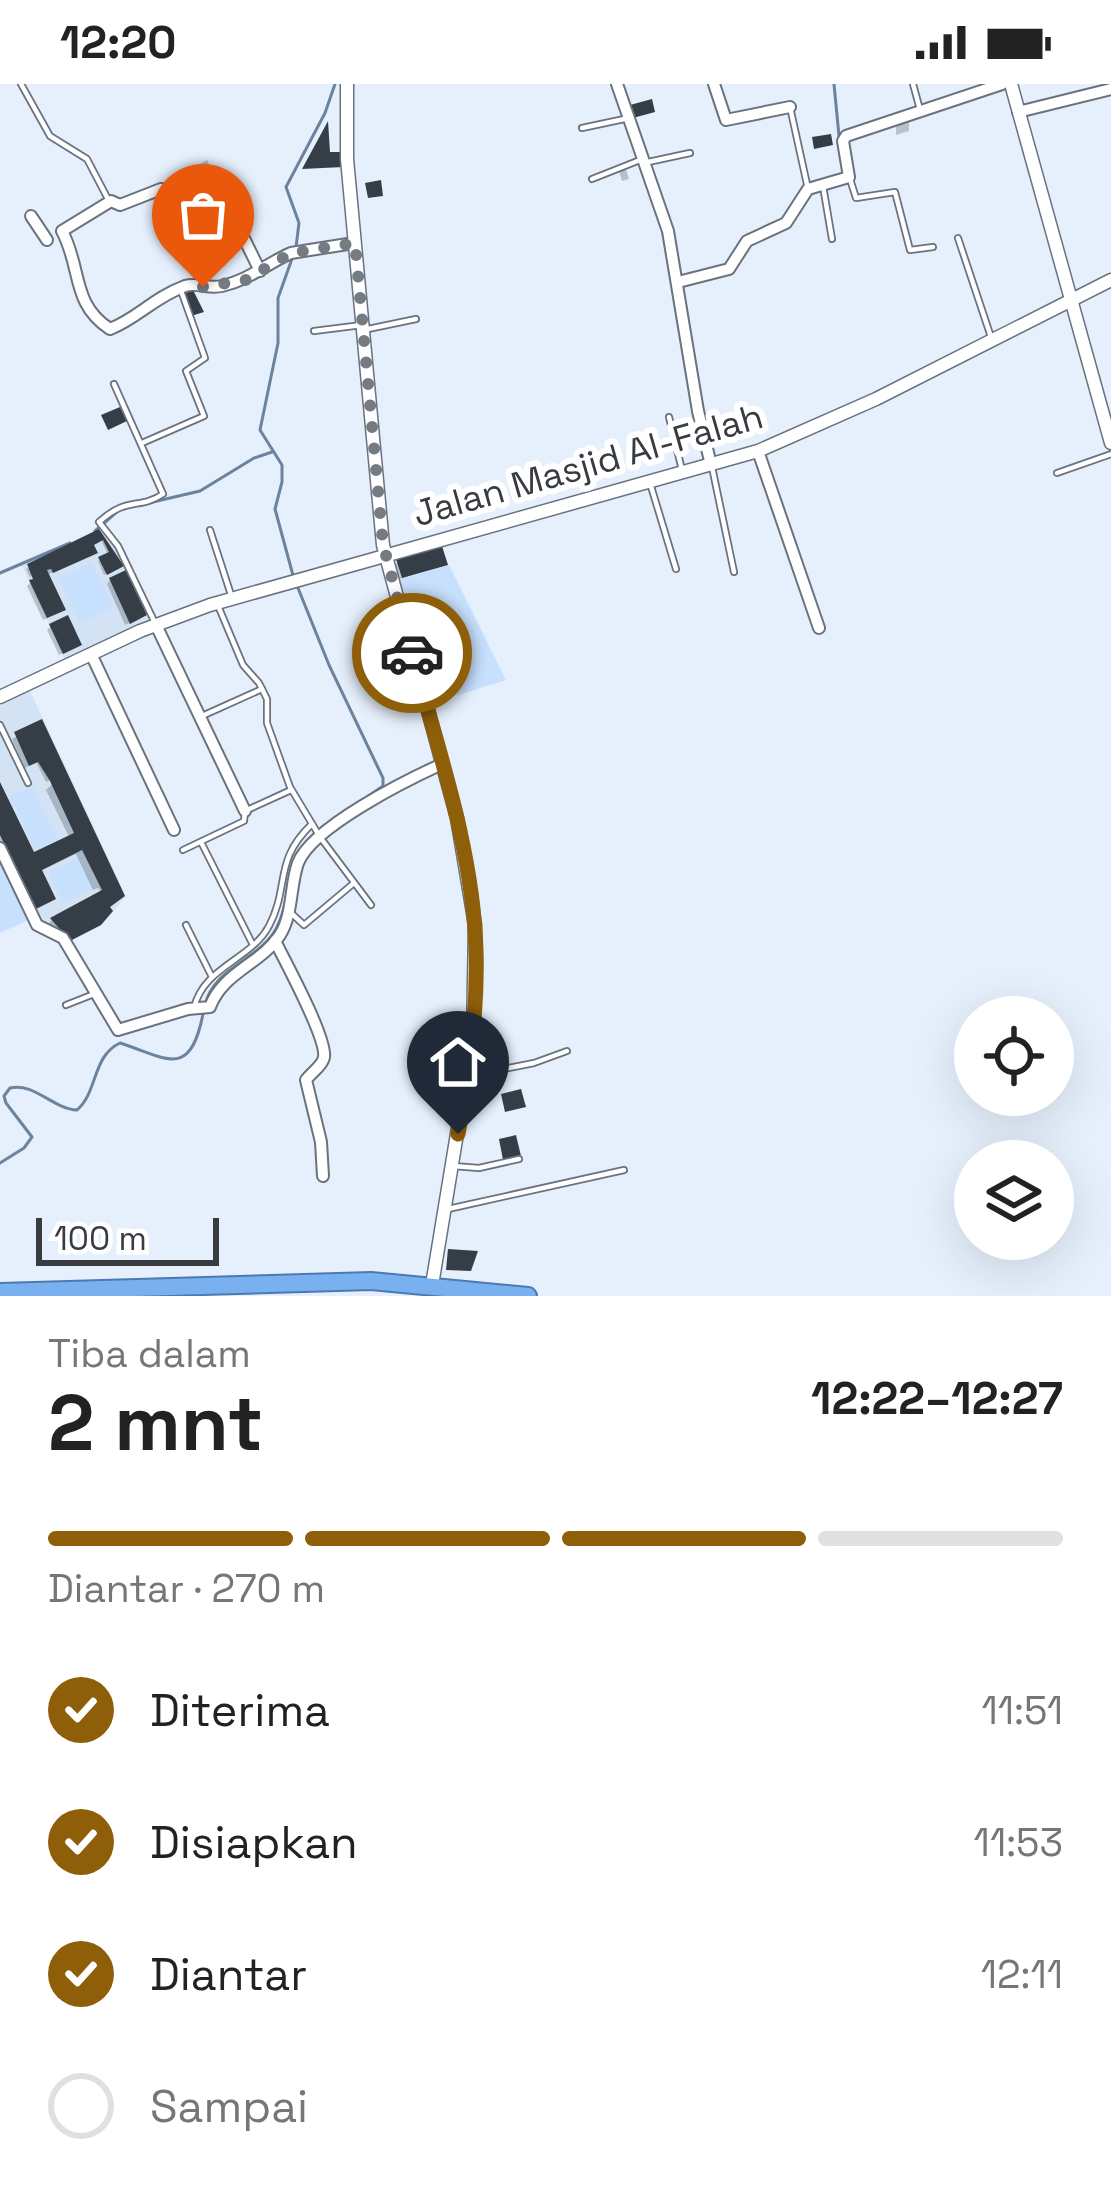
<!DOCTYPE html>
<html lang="id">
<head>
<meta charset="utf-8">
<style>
  :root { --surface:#fff; --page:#f2f2f2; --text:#222; --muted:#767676; --line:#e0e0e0; --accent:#8e5e08 }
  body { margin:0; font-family:"Space Grotesk",sans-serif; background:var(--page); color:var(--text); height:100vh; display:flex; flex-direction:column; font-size:45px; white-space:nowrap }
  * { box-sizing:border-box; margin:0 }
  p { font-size:39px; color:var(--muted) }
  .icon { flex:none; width:66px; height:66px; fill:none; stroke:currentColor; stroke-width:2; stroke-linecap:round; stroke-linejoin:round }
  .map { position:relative; height:1212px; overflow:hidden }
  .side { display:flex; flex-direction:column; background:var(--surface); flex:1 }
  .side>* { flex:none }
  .buttons { position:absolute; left:954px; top:912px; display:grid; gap:24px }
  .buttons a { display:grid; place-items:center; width:120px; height:120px; border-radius:50%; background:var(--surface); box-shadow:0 12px 48px #0002; font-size:60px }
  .scale { position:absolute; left:36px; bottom:30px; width:183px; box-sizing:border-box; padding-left:12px; border:6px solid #383c41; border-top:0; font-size:33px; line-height:42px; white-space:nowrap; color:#383c41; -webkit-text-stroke:9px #fff; paint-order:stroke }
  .pin { position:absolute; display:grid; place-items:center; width:102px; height:102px; color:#fff; margin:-123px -51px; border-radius:50% 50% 50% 0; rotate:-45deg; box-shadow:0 0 12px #0007 }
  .pin .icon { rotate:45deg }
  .courier { position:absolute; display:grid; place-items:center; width:120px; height:120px; margin:-60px; border:9px solid #8e5e08; border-radius:50%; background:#fff; color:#222; box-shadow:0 3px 15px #0007 }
  .headline em { font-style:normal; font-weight:600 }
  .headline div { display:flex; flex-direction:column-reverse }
  .headline { display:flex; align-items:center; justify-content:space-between; height:204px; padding:0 48px }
  h1 { font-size:78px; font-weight:600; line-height:90px }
  .bar { display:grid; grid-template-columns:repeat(4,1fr); gap:18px 12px; align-content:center; height:144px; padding:0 48px }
  .bar i { height:15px; border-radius:9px; background:var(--line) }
  .bar .selected { background:var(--accent) }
  .bar p { grid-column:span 4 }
  ol { padding:0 48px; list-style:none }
  li { display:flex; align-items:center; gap:36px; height:132px }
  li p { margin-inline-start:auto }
  li .icon { padding:12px; border-radius:50%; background:var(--accent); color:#fff; stroke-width:4 }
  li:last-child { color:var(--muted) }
  li i { width:66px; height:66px; border:6px solid var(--line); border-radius:50% }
  .status { display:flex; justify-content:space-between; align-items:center; height:84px; padding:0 60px; background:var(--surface); direction:ltr }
  .status svg { height:33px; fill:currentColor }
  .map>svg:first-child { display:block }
  .built { fill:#d3e3f4 }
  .green { fill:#c7e0fe }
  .shadow { fill:#0003 }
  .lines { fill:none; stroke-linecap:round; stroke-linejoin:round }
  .stream { stroke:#6c839e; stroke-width:3 }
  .building { fill:#353d47 }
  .service-casing { stroke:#69727d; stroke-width:8 }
  .minor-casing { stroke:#69727d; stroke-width:14 }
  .tertiary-casing { stroke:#69727d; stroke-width:15 }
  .trunk-casing { stroke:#4c7ab0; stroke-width:20 }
  .service { stroke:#fff; stroke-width:4.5 }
  .minor { stroke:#fff; stroke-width:10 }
  .tertiary { stroke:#fff; stroke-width:12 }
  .trunk { stroke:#78b0f0; stroke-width:16 }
  .done { stroke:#757b83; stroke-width:12; stroke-dasharray:0 21.6 }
  .route { stroke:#8e5e08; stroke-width:15 }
  .labels { text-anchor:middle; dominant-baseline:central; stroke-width:12; stroke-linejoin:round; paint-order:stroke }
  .street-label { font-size:36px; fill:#383c41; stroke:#fff }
</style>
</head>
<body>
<div class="status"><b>12:20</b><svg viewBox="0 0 49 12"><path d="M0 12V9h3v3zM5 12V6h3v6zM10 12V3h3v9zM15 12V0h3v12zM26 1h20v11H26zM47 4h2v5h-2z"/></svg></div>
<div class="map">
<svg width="1111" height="1212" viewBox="0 0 1111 1212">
  <rect width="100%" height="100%" fill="#e6f0fd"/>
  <!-- built -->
  <g class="built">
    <path d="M 100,446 L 116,464 L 150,537 L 65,576 L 22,482 Z"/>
    <path d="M 30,607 L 126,812 L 102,841 L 70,857 L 65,847 L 42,842 L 0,753 L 0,621 Z"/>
  </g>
  <!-- green -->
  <g class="green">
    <path d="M 92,479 L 113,524 L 80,539 L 59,494 Z"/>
    <path d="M 449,481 L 506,596 L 432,619 L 398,496 Z"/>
    <path d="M 32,702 L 57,755 L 35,766 L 10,712 Z"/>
    <path d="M 80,773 L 94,804 L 63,819 L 48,788 Z"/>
    <path d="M 0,775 L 29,836 L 0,849 Z"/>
  </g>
  <!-- shadow -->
  <g class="shadow">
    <path d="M 909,38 L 909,47 L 896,51 L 896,42 Z"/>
    <path d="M 207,76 L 211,85 L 199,91 L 195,83 Z"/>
    <path d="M 626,85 L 629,95 L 622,97 L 619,87 Z"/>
    <path d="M 100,450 L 119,484 L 104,491 L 98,477 L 108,471 L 101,456 L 91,461 L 90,472 L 47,491 L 58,529 L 43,536 L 27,502 L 41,488 L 30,493 L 26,485 Z"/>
    <path d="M 398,478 L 444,480 L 398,496 L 394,481 Z"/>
    <path d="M 110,496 L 140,535 L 125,541 L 107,500 Z"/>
    <path d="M 51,542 L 75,564 L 59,571 L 47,546 Z"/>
    <path d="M 40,639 L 113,794 L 102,826 L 59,849 L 52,847 L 48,840 L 52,836 L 102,810 L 98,804 L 93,806 L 76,770 L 40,787 L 53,815 L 30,828 L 0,766 L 0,705 L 32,772 L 70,755 L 46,706 L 59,693 L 46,698 L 36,678 L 25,684 L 12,655 Z"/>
  </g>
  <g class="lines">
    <!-- stream -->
    <g class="stream">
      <path d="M 834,0 L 839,52"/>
      <path d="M 296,163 L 299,139 L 286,103 L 325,29 L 335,0"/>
      <path d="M 293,172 L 278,214 L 278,259 L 260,346 L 282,381 L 282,398 L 275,425 L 294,495"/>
      <path d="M 140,421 L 200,407 L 254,374 L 272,368"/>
      <path d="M 95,447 L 119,426"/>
      <path d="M 0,489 L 70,459"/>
      <path d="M 298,504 L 329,581 L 383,694 L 383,702 L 367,713"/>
      <path d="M 205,921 C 214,883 259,876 276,845 C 294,811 281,776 315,750"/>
      <path d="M 0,1079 L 24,1064 L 32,1053 L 6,1019 L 4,1012 L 10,1004 C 34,998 53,1025 77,1026 C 98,1008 92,972 120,959 C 167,974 190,996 203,930"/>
    </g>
  </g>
  <!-- building -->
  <g class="building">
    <path d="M 652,15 L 655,28 L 633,34 L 630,21 Z"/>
    <path d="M 328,37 L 330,68 L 343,68 L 343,83 L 302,85 Z"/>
    <path d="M 831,50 L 833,61 L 814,65 L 812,53 Z"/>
    <path d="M 381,96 L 383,112 L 368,114 L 365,99 Z"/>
    <path d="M 193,206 L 204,228 L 191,232 L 184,210 Z"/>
    <path d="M 120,323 L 127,337 L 108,346 L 101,331 Z"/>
    <path d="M 99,445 L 124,482 L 107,491 L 98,473 L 109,468 L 103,456 L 94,461 L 98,469 L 53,489 L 51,485 L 47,486 L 66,526 L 47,534 L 29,496 L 33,495 L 27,480 Z"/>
    <path d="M 442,462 L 448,481 L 402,494 L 396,475 Z"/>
    <path d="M 126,486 L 147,531 L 130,540 L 109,494 Z"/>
    <path d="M 68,531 L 82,561 L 63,570 L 49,540 Z"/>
    <path d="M 42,635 L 125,812 L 110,823 L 113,827 L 101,841 L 70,857 L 50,834 L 102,806 L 82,766 L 42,786 L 56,815 L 36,825 L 0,751 L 0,698 L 34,768 L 74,749 L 50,697 L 38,678 L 29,682 L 14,648 Z"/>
    <path d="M 521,1005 L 526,1023 L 505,1028 L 501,1010 Z"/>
    <path d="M 516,1051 L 521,1072 L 503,1076 L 499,1055 Z"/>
    <path d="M 448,1165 L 478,1167 L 471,1187 L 446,1186 Z"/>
  </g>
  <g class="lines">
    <!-- service casing -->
    <g class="service-casing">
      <g id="service">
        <path d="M 21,0 L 50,52 L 87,75 L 109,117"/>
        <path d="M 913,0 L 919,22"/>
        <path d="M 790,23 L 808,105"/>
        <path d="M 582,44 L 629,34"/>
        <path d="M 648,78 L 690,69"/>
        <path d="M 592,95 L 640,76"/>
        <path d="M 850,95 L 856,114 L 895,108 L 910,166 L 933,163"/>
        <path d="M 823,102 L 832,155"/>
        <path d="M 958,154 L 992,256"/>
        <path d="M 368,245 L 416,235"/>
        <path d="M 314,247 L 362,241"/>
        <path d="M 114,300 L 163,410 C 139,426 127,412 99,438 L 118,462 L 156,541"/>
        <path d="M 669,333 L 682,386"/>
        <path d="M 142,359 L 204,332 L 186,287 L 205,274 L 180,204"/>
        <path d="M 712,383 L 734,488"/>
        <path d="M 1057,389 L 1111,370"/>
        <path d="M 650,399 L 676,485"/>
        <path d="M 210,446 L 232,514"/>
        <path d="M 219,524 L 243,581 L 259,599 L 267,615 L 267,639 L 290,703 L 320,753 L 371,821"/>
        <path d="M 202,632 L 262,605"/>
        <path d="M 0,641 L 28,699"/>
        <path d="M 201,758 L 252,859"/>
        <path d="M 183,766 L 244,737 L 245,727 L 291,706"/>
        <path d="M 291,829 L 304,841 L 354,799"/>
        <path d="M 186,841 L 212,893"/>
        <path d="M 66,921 L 94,910"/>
        <path d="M 194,924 C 203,883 252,875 269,842 C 290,802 273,777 312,740"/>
        <path d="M 468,992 L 534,979 L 567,967"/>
        <path d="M 453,1082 L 479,1084 L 519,1075"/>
        <path d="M 448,1125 L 624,1086"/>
      </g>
    </g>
    <!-- minor casing -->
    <g class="minor-casing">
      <g id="minor">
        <path d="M 617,0 L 668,147 L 698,327 L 711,381"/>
        <path d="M 714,0 L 726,36 L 790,23"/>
        <path d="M 1018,28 L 1111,5"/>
        <path d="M 31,132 L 47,156"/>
        <path d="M 260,187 L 216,97 L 183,112 L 161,105 L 120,121 L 111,117 L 62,147 C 82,184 71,220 110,245 C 138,234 153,214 185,202 C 197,198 208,205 222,202 C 249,196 266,180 291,169 L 354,159"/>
        <path d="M 678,198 L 729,185 L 747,157 L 786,139 L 808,105 L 849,93 L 843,57 L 846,52 L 1002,0"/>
        <path d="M 758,367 L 819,544"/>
        <path d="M 156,541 L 245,727"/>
        <path d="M 91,570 L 174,746"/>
        <path d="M 0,764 L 37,841 L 63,854 L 118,946 L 188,925 L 210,923 C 223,888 261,880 280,851 C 293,831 290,801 298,779 C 312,743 407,696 442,680"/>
        <path d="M 275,857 C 285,877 327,954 324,973 C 323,981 311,989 306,996 L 321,1058 L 323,1092"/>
      </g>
    </g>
    <!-- tertiary casing -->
    <g class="tertiary-casing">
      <g id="tertiary">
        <path d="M 347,0 L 347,75 L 383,461 L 457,734 L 475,841 L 473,953 L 432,1201"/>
        <path d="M 1011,0 L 1111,359"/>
        <path d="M 0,613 L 140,547 L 210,521 L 758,367 L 876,315 L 1111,196"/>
      </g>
    </g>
    <!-- trunk casing -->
    <g class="trunk-casing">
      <path id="trunk" d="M 0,1208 L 371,1197 L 528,1212"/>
    </g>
    <!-- service -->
    <use href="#service" class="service"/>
    <!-- minor -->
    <use href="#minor" class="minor"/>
    <!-- tertiary -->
    <use href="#tertiary" class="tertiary"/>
    <!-- trunk -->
    <use href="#trunk" class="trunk"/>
  </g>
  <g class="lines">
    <!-- done -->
    <path class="done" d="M 203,203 L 246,196 L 291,169 L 355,159 L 383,460 L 412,569"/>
    <!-- route -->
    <path class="route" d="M 412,569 C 438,666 473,765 476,866 C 478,928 469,989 458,1050"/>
  </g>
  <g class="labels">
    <!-- street labels -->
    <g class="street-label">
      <text transform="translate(588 381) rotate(-16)">Jalan Masjid Al-Falah</text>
    </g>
  </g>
</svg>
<div class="buttons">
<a><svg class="icon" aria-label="locate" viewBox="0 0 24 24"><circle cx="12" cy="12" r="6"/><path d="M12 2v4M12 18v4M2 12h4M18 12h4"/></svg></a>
<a><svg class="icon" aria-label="layers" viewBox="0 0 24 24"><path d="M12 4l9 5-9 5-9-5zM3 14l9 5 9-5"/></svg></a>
</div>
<div class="scale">100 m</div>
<div class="pin" style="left:203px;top:203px;background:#ea580c"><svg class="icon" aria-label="bag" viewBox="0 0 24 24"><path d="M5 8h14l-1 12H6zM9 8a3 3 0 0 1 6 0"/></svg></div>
<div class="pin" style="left:458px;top:1050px;background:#1f2937"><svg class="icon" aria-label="home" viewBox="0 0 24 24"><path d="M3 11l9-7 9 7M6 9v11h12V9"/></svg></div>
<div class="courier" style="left:412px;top:569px"><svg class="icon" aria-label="car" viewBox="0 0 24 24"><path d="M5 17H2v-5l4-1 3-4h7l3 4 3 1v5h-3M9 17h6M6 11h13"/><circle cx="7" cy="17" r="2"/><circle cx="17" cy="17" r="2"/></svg></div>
</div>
<section class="side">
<div class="headline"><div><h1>2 mnt</h1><p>Tiba dalam</p></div><em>12:22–12:27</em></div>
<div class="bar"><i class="selected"></i><i class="selected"></i><i class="selected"></i><i></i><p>Diantar · 270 m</p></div>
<ol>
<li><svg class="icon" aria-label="check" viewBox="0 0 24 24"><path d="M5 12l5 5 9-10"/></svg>Diterima<p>11:51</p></li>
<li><svg class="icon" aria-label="check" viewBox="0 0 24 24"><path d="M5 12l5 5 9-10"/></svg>Disiapkan<p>11:53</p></li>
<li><svg class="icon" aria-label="check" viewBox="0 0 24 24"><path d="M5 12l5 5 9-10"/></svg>Diantar<p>12:11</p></li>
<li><i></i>Sampai</li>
</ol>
</section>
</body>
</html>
